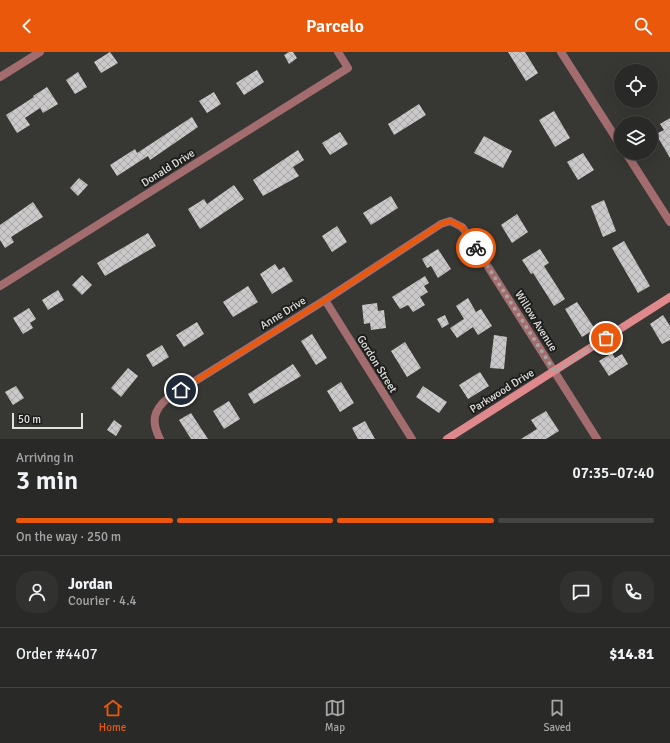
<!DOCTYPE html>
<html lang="en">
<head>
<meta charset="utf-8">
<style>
  :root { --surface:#292927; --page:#31312f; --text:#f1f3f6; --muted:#a5a6a7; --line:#454544; --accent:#ea580c }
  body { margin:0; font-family:Signika,sans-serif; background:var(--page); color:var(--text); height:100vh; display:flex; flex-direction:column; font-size:15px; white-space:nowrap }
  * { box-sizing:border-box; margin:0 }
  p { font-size:13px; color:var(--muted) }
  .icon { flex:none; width:22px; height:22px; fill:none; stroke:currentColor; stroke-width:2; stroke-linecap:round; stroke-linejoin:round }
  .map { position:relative; height:387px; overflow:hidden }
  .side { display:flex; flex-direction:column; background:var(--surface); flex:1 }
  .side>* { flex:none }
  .controls { position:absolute; left:614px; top:12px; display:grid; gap:8px }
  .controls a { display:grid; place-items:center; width:44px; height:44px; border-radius:50%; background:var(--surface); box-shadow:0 4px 16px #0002,0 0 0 1px var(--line); font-size:20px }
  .scale { position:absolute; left:12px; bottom:10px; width:71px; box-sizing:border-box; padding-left:4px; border:2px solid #e0e0de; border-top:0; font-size:11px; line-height:14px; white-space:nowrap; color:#e0e0de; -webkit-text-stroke:3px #1e1e1d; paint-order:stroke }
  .pin { position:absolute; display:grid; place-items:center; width:34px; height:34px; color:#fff; margin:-17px; border:2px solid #fff; border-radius:50%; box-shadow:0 1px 4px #0007 }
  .courier { position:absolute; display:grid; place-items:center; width:40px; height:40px; margin:-20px; border:3px solid #ea580c; border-radius:50%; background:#fff; color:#222; box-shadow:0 1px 5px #0007 }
  .head em { font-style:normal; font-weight:600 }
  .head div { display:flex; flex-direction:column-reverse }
  .head { display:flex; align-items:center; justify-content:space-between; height:68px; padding:0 16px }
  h1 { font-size:26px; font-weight:600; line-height:30px }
  .bar { display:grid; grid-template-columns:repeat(4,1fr); gap:6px 4px; align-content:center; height:48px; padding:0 16px }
  .bar i { height:5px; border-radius:3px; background:var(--line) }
  .bar .active { background:var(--accent) }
  .bar p { grid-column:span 4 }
  .line { display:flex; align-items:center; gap:10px; padding:0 16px; border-top:1px solid var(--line) }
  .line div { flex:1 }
  .round { display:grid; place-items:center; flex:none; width:42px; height:42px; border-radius:16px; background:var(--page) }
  header { display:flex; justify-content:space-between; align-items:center; height:52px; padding:0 16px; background:var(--accent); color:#fff; font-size:18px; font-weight:600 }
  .menu { display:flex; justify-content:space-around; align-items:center; height:56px; border-top:1px solid var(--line); background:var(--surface); font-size:11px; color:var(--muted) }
  .menu a { display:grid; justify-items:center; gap:2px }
  .menu .active { color:var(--accent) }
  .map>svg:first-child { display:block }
  .building { fill:url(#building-cross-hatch) }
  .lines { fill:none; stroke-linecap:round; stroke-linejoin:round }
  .street { stroke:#a36c6e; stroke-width:8 }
  .secondary { stroke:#df898d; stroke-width:8 }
  .done { stroke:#a5a5a2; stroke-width:4; stroke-dasharray:0 7.2 }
  .route { stroke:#ea580c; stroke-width:5 }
  .labels { text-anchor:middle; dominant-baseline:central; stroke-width:4; stroke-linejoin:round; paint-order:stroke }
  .street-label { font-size:11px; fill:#e0e0de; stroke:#1e1e1d }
</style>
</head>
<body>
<header><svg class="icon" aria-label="back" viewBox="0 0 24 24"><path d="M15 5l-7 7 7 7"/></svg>Parcelo<svg class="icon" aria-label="search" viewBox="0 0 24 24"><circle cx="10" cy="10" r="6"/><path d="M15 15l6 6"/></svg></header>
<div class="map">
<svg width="670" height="387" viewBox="0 0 670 387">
  <defs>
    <pattern id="building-cross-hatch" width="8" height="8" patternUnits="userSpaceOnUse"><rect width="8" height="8" fill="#cbc8ca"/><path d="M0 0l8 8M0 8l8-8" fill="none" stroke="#a9a7a8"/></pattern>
  </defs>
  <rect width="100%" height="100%" fill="#373734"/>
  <!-- building -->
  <g class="building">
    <path d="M 110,0 L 118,11 L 101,21 L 94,10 Z"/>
    <path d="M 289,0 L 293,0 L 297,6 L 289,12 L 284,3 Z"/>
    <path d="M 508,0 L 525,0 L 538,21 L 526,29 Z"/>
    <path d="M 257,18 L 264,30 L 244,43 L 236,31 Z"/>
    <path d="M 78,20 L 87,35 L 75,42 L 66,28 Z"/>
    <path d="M 47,35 L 58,52 L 43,61 L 40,56 L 25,66 L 30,73 L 17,81 L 6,63 L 34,45 L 33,44 Z"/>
    <path d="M 214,40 L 221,52 L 207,61 L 199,49 Z"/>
    <path d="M 419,52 L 426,63 L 394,83 L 388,72 Z"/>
    <path d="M 554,59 L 570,86 L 555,95 L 539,68 Z"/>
    <path d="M 192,65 L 198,75 L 150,108 L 148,104 L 117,124 L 110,113 L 135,97 L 137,101 Z"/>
    <path d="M 670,66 L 670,106 L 656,82 L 664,78 L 660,72 Z"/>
    <path d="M 340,80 L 348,92 L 330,103 L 322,91 Z"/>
    <path d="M 484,84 L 512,99 L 503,116 L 474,101 Z"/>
    <path d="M 298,98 L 304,108 L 293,115 L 299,124 L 263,144 L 253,128 Z"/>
    <path d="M 583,101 L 594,118 L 578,128 L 567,110 Z"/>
    <path d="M 79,126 L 88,133 L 78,144 L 70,136 Z"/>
    <path d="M 234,133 L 244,147 L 200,177 L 188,157 L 204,147 L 207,152 Z"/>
    <path d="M 391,144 L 398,156 L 371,173 L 363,161 Z"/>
    <path d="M 604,148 L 616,179 L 603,185 L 591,154 Z"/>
    <path d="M 33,150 L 43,165 L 11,185 L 14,190 L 5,196 L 0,188 L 0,173 Z"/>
    <path d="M 517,162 L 528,180 L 512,191 L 501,173 Z"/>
    <path d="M 337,174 L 347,190 L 332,200 L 322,184 Z"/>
    <path d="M 148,181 L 156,194 L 105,224 L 97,211 Z"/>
    <path d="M 624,189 L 650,234 L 638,241 L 612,196 Z"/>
    <path d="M 438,197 L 451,217 L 438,226 L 431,214 L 427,216 L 422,207 Z"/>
    <path d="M 540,197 L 549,211 L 544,214 L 565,247 L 554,254 L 533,221 L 531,222 L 522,208 Z"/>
    <path d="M 275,212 L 279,218 L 284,215 L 293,229 L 272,242 L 260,222 Z"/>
    <path d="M 82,223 L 92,233 L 82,243 L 72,233 Z"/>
    <path d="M 425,224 L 429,231 L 424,234 L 428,240 L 420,245 L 425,253 L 413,260 L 408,253 L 400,257 L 392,245 Z"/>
    <path d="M 248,234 L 258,250 L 233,265 L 223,250 Z"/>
    <path d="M 58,238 L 64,248 L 48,258 L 42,248 Z"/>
    <path d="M 468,246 L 476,260 L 481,257 L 492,274 L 478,283 L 473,275 L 457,286 L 450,276 L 464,267 L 456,254 Z"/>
    <path d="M 577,250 L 595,277 L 582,285 L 565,257 Z"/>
    <path d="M 377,251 L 378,259 L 384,258 L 386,276 L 371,278 L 370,271 L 364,272 L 362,253 Z"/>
    <path d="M 29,256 L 36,267 L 30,271 L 33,276 L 23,282 L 13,266 Z"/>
    <path d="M 445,263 L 449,272 L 442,276 L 437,267 Z"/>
    <path d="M 663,263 L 670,274 L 670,288 L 662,292 L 650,272 Z"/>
    <path d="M 197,270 L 204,282 L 184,295 L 176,283 Z"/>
    <path d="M 312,282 L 327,306 L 316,313 L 301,289 Z"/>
    <path d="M 494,283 L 507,285 L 504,317 L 490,316 Z"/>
    <path d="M 405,290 L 421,316 L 407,325 L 391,299 Z"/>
    <path d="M 162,293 L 169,305 L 153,315 L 146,303 Z"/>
    <path d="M 612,301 L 615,306 L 622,302 L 628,312 L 609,324 L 599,309 Z"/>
    <path d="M 293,312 L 301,324 L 254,352 L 248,342 Z"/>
    <path d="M 128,316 L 138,324 L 121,345 L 111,336 Z"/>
    <path d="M 480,320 L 489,334 L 468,347 L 459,333 Z"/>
    <path d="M 341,330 L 354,351 L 340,360 L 327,339 Z"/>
    <path d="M 16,334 L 24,346 L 13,353 L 5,340 Z"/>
    <path d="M 423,334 L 447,350 L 439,361 L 416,345 Z"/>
    <path d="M 229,349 L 240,367 L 224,377 L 213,359 Z"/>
    <path d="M 546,359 L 559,379 L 546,387 L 521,387 L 537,377 L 531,368 Z"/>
    <path d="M 191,361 L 208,387 L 191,387 L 179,368 Z"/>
    <path d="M 114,368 L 122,374 L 116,384 L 107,378 Z"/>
    <path d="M 365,369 L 375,387 L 358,387 L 352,376 Z"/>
  </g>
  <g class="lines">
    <!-- street -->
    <g class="street">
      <path d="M 561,0 L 621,94"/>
      <path d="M 0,25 L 40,0"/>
      <path d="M 626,101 L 670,170"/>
      <path d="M 0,234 L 348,16 L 338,0"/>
      <path d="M 325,248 L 412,387"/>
      <path d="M 160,387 C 151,370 153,358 168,346 L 325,248 L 441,172 L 450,169 L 462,175 L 468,183 L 597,387"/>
    </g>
    <!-- secondary -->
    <path class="secondary" d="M 447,387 L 670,245"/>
  </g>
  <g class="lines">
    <!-- done -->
    <path class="done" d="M 476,196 L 555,320 L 606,286"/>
    <!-- route -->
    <path class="route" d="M 181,338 L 325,248 L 441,172 L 450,169 L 462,175 L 476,196"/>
  </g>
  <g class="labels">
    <!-- street labels -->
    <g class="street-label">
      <text transform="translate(168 116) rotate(-32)">Donald Drive</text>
      <text transform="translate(283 261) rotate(-32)">Anne Drive</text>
      <text transform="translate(536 269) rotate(58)">Willow Avenue</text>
      <text transform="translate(377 312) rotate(58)">Gordon Street</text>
      <text transform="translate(502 339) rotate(-32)">Parkwood Drive</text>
    </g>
  </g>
</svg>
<div class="controls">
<a><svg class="icon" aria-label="locate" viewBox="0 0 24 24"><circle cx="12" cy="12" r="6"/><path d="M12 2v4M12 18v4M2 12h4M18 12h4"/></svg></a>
<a><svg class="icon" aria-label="layers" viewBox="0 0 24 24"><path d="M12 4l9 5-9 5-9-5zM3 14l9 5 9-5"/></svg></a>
</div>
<div class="scale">50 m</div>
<div class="pin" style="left:606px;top:286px;background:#ea580c"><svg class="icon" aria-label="bag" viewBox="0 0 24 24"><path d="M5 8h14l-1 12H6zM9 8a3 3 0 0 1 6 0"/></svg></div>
<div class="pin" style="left:181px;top:338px;background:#1f2937"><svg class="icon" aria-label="home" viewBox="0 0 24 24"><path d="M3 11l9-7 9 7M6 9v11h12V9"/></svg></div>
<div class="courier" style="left:476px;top:196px"><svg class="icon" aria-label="bike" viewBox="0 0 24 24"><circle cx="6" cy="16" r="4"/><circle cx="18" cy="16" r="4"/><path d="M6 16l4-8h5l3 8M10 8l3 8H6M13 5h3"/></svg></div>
</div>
<section class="side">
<div class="head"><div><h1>3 min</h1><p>Arriving in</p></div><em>07:35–07:40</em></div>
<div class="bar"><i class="active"></i><i class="active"></i><i class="active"></i><i></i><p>On the way · 250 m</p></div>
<div class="line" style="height:72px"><a class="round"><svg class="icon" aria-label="person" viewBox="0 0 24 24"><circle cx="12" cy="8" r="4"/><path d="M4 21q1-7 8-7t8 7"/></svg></a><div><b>Jordan</b><p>Courier · 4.4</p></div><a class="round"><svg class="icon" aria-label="chat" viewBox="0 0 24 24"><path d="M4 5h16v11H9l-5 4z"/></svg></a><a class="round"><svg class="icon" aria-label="phone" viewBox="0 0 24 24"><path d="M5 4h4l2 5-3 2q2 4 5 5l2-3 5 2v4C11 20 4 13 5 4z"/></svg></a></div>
<div class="line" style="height:52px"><div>Order #4407</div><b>$14.81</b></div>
</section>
<nav class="menu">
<a class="active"><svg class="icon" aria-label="home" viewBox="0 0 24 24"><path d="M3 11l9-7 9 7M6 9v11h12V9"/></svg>Home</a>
<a><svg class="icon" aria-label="map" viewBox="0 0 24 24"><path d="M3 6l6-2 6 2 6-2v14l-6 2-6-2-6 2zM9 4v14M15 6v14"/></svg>Map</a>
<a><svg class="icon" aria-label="saved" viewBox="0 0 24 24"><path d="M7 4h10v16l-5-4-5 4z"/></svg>Saved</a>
</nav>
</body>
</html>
